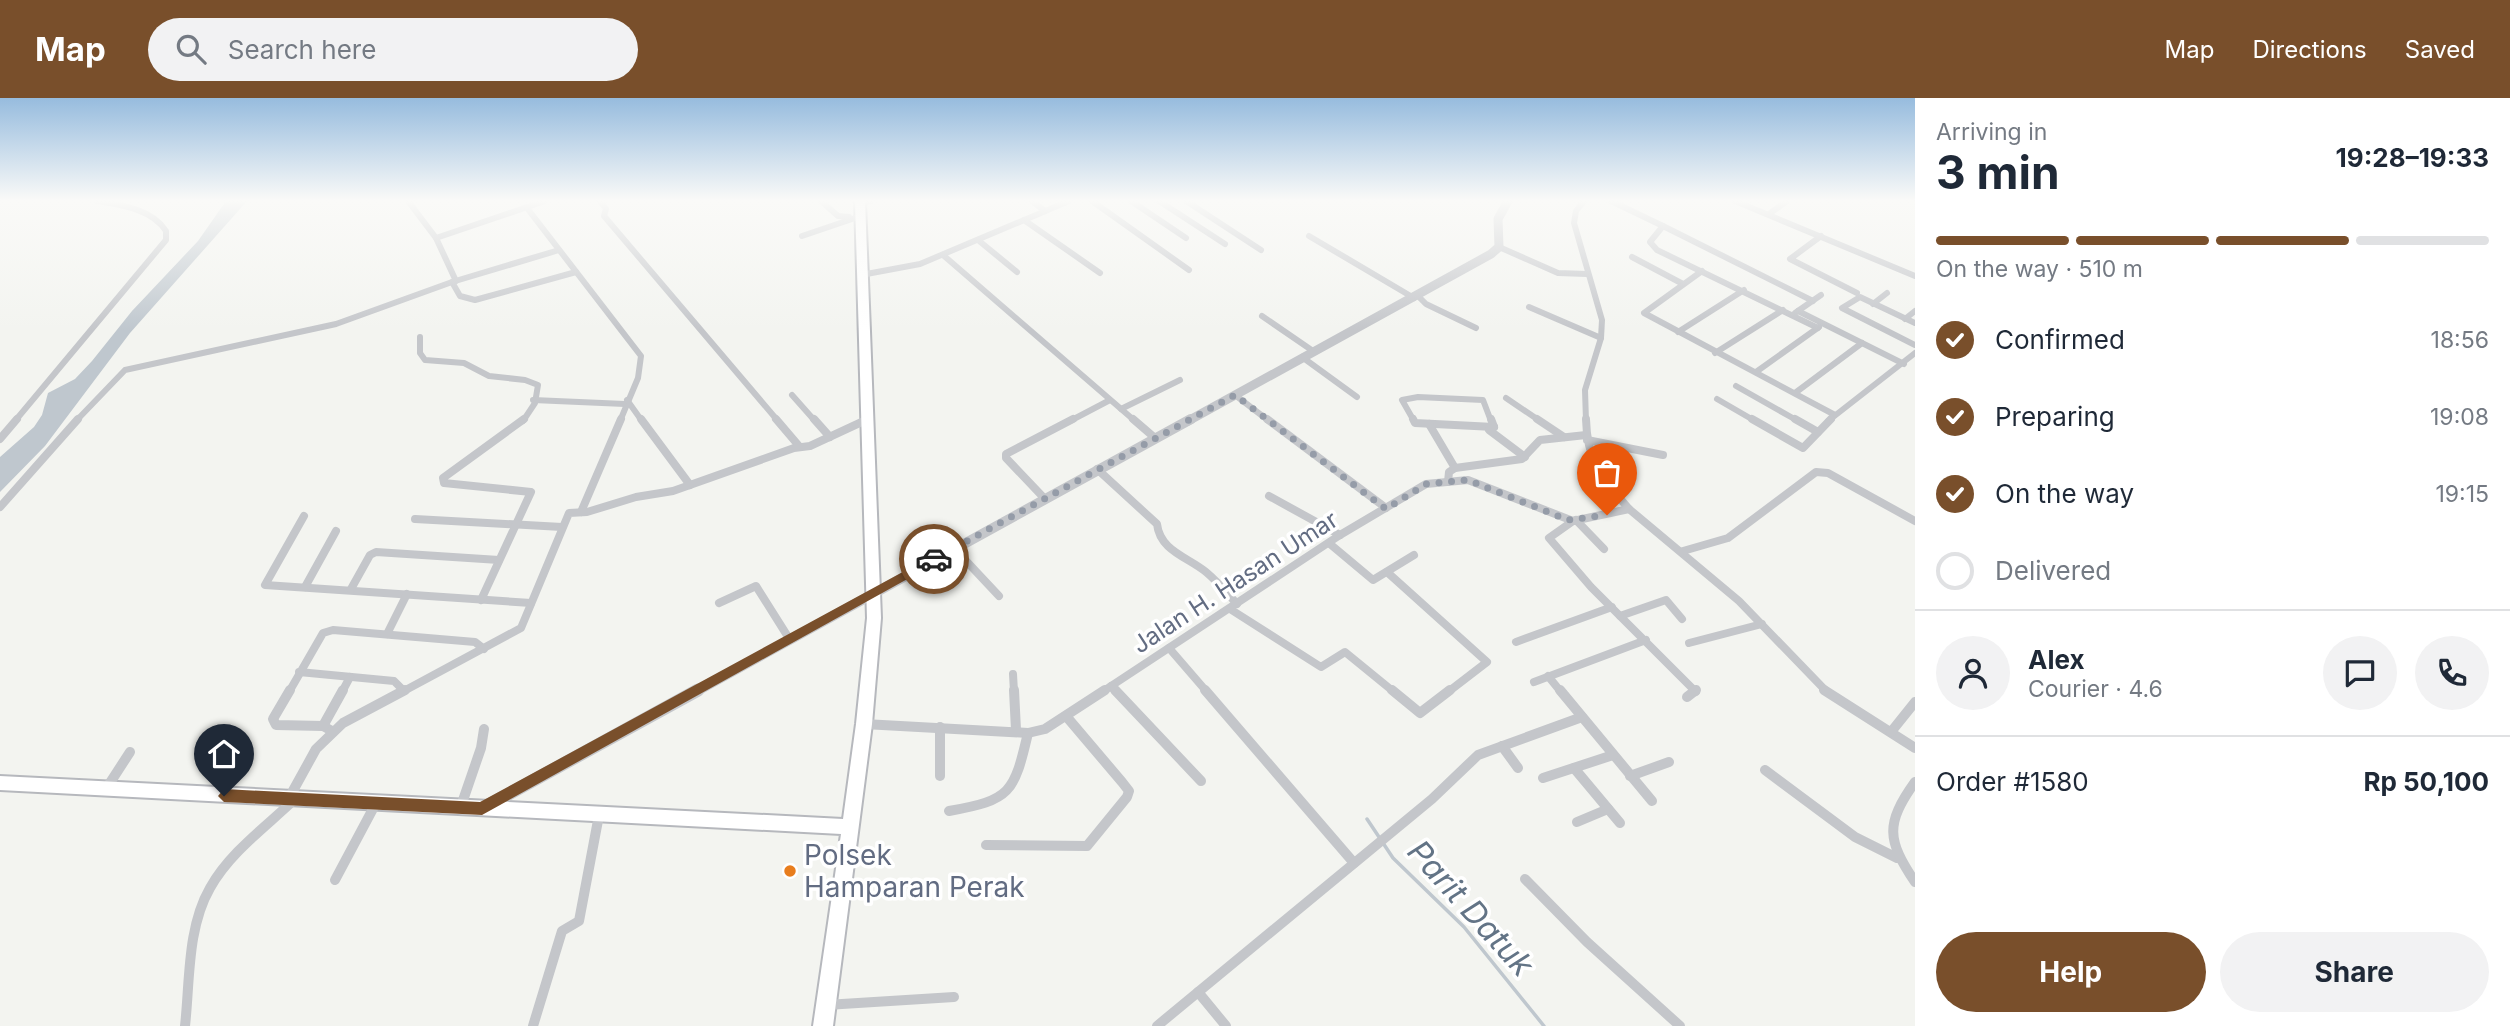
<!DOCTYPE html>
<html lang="en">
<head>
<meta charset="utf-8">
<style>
  :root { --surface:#fff; --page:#f2f2f3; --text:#1f2937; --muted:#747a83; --line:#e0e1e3; --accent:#794f2b }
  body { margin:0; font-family:Inter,sans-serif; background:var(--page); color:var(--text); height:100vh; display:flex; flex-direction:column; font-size:26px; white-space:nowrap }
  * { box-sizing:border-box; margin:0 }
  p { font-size:23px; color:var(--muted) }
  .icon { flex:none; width:38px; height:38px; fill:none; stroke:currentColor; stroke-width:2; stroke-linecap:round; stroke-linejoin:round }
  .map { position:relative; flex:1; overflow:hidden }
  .sheet { display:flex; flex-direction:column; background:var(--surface); width:595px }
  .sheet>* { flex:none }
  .pin { position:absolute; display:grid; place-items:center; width:60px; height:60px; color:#fff; margin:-72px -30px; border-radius:50% 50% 50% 0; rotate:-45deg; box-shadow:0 0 7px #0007 }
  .pin .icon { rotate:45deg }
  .courier { position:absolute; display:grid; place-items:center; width:70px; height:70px; margin:-35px; border:5px solid #794f2b; border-radius:50%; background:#fff; color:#222; box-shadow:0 2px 9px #0007 }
  .headline em { font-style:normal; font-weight:700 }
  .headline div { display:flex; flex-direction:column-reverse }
  .headline { display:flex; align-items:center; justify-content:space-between; height:119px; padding:0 21px }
  h1 { font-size:46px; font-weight:700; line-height:52px }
  .bar { display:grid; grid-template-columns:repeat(4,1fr); gap:10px 7px; align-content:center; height:84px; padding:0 21px }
  .bar i { height:9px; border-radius:5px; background:var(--line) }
  .bar .on { background:var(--accent) }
  .bar p { grid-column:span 4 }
  .line { display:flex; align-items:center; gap:18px; padding:0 21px; border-top:2px solid var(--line) }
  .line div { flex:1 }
  .round { display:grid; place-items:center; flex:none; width:74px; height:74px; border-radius:37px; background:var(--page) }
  ol { padding:0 21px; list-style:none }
  li { display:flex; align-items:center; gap:21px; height:77px }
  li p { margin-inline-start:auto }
  li .icon { padding:7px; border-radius:50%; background:var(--accent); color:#fff; stroke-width:4 }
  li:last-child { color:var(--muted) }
  li i { width:38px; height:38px; border:4px solid var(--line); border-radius:50% }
  .action { display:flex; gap:14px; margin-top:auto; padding:14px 21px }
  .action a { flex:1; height:80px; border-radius:42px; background:var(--accent); color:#fff; font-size:28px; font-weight:700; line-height:80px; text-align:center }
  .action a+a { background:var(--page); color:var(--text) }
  header { display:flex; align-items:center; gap:42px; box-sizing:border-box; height:98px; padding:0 35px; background:var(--accent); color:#fff }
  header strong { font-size:33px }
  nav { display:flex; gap:38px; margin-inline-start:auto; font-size:24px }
  .search { width:490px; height:63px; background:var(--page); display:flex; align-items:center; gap:18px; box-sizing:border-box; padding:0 24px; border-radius:38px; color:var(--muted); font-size:26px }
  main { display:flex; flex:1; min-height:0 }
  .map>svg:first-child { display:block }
  .water { fill:#bfc7ce }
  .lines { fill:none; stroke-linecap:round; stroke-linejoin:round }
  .stream { stroke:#bfc7ce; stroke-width:3.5 }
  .primary-casing { stroke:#b6b8bd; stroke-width:4 }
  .minor-far2 { stroke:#c4c6ca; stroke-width:6 }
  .minor-far1 { stroke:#c4c6ca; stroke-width:8 }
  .minor { stroke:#c4c6ca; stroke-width:10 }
  .tertiary-far2 { stroke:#c4c6ca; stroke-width:9 }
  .tertiary-far1 { stroke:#c4c6ca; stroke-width:10 }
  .tertiary { stroke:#c4c6ca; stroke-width:13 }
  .primary { fill:#fff; fill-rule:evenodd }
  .route { fill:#794f2b }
  .done { stroke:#959ca8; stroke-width:7; stroke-dasharray:0 12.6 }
  .poi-dot { fill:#e87d1d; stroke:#fff; stroke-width:2.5 }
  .labels { text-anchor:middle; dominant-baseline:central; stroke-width:7; stroke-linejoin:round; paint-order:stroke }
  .street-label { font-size:24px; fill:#626c82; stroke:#fff }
  .near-poi-label { font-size:28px; fill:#626c82; stroke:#fff; text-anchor:start }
  .near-water-label { font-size:32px; font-style:italic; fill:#637486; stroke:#fff }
</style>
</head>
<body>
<header>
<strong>Map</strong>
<div class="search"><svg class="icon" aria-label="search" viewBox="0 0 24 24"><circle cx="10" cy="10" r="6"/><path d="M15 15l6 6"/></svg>Search here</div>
<nav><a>Map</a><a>Directions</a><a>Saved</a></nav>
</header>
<main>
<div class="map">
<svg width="1915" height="928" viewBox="0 0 1915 928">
  <rect width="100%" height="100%" fill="#f3f4f0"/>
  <!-- water -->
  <path class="water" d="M 226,103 L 247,103 L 130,235 L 45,348 L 0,394 L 0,359 L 34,329 L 42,317 L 48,295 L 75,281 L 92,263 L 132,213 L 198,143 Z"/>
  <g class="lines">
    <!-- stream -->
    <path class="stream" d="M 1367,721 L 1393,760 L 1464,829 L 1544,928"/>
    <!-- primary casing -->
    <g class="primary-casing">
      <path id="primary" d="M 855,103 L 865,103 L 881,520 L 872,626 L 833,928 L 813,928 L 841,736 L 0,692 L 0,678 L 843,721 L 856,626 L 867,520 Z"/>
    </g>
    <!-- minor-far2 -->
    <g class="minor-far2">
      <path d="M 408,103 L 436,140 L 456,183"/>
      <path d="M 600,103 L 606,111 L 604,118 L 778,323"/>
      <path d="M 821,103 L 838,118 L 849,119"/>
      <path d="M 1032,103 L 1045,113"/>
      <path d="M 1092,103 L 1189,172"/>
      <path d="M 1131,103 L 1186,140"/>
      <path d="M 1159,103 L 1225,146"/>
      <path d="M 1186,103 L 1261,152"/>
      <path d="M 1584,103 L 1576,113 L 1574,125 L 1602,222 L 1601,240 L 1585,292 L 1586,323"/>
      <path d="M 1611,103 L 1663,128 L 1650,144 L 1657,152 L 1818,230"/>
      <path d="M 1735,103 L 1915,178"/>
      <path d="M 860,105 L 871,103"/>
      <path d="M 527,110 L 641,258 L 638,280 L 620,323"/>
      <path d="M 1769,116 L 1787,103"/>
      <path d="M 1024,122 L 1100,175"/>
      <path d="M 1663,128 L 1813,203"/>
      <path d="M 802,138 L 858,119"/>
      <path d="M 1309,138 L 1414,200"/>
      <path d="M 1821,138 L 1790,161 L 1857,195"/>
      <path d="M 436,140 L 545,103"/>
      <path d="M 978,142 L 1017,174"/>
      <path d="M 1499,149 L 1558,175 L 1587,176"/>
      <path d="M 943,157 L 1135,323"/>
      <path d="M 1632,159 L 1683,186"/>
      <path d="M 1702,173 L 1644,215 L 1835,317"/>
      <path d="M 861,177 L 920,166 L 1069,103"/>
      <path d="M 452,184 L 460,198 L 475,202 L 576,174"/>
      <path d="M 1417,197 L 1426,206 L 1476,230"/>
      <path d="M 1873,206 L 1887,195"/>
      <path d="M 1529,209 L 1601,240"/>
      <path d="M 1798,213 L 1904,266"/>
      <path d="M 1795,215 L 1821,197"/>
      <path d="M 1262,218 L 1313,253"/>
      <path d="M 1905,221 L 1915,213"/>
      <path d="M 1915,225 L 1860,199 L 1842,210 L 1915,247"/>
      <path d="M 1678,234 L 1744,192"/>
      <path d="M 420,239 L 420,255 L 425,262 L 464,265 L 489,278 L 525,282 L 538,287 L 535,305 L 523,323"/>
      <path d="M 1715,255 L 1783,212"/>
      <path d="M 1302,259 L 1357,299"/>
      <path d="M 1756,274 L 1819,229"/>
      <path d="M 1736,288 L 1798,323"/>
      <path d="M 1795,295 L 1862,245"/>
      <path d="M 792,297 L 815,323"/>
      <path d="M 1235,297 L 1269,323"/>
      <path d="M 1506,300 L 1540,323"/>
      <path d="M 1717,301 L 1755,323"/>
      <path d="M 533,302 L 625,306"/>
      <path d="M 627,302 L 642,323"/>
      <path d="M 1121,311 L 1180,282"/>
      <path d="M 15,323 L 166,142 L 166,133 C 152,111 121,107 97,103"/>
      <path d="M 76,323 L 125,272 L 336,226 L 452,184 L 559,152"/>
      <path d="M 1070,323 L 1110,302"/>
      <path d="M 1414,323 L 1402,302 L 1418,299 L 1483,302 L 1491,323"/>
      <path d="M 1828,323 L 1915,255"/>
    </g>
    <!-- minor-far1 -->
    <g class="minor-far1">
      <path d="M 641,321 L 690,387"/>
      <path d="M 776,321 L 799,348"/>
      <path d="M 814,321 L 830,339"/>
      <path d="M 1133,321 L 1155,340"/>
      <path d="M 1267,321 L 1386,410"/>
      <path d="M 1413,321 L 1415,325 L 1494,329"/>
      <path d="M 1491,321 L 1494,329"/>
      <path d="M 1537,321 L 1564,339"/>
      <path d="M 1752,321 L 1803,350 L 1831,321"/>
      <path d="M 1795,321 L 1818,334"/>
      <path d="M 1429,326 L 1455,370"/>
      <path d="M 1494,329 L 1489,332 L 1525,359"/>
      <path d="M 0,341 L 17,321"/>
      <path d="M 1587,342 L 1663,357"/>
      <path d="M 1097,371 L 1157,426 C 1160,453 1188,459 1206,474 C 1218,484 1227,495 1237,506"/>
      <path d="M 1448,384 L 1449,374 L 1455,370 L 1522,361 L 1540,342 L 1586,337"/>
      <path d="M 1269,398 L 1340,437"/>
      <path d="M 1044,400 L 1006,360 L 1006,356 L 1073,321"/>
      <path d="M 0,409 L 78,321"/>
      <path d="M 1629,411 L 1739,503 L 1827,594"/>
      <path d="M 581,414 L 621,321"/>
      <path d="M 304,418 L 265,487 L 531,505"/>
      <path d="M 415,421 L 562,429"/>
      <path d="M 1576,422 L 1604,451"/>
      <path d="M 1573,423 L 1549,440 L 1591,489 L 1696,594"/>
      <path d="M 1330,446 L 1373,482 L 1414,457"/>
      <path d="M 954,450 L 999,498"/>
      <path d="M 1683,453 L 1728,440 L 1816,374 L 1828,375 L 1915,423"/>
      <path d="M 1387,474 L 1487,564 L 1448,594"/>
      <path d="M 305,489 L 336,433"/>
      <path d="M 351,491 L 370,457 L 376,454 L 499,462"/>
      <path d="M 481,502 L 531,394 L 444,385 L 443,380 L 524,321"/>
      <path d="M 719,505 L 756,488 L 790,542"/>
      <path d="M 1230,511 L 1321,569 L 1345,554 L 1394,594"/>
      <path d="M 1620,518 L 1666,502 L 1682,521"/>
      <path d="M 387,536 L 407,496"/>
      <path d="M 1516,544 L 1612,509"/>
      <path d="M 1689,545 L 1762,526"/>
      <path d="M 1169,550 L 1207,594"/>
      <path d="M 299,574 L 394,583 L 402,591"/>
      <path d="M 1013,576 L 1014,594"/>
      <path d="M 1548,578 L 1561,594"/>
      <path d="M 1534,584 L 1646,542"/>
      <path d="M 1111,588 L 1116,594"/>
      <path d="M 289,594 L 323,535 L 333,532 L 475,544 L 484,551"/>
      <path d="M 342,594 L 350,579"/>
      <path d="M 402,594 L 521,530 L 569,415 L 587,414 L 636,399 L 673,393 L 794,350 L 810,348 L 866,322"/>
      <path d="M 1102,594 L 1340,437 L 1426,386 L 1468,382 L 1573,423 L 1629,411 C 1602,380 1587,365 1586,321"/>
    </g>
    <!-- minor -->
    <g class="minor">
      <path d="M 290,592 L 273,621 L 276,627 L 323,628 L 332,633"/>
      <path d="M 1014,592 L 1016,632"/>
      <path d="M 1115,592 L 1201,683"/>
      <path d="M 1205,592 L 1354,765"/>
      <path d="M 1392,592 L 1420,615 L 1450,592"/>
      <path d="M 1560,592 L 1652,703"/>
      <path d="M 1824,592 L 1915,650"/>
      <path d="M 1687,599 L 1696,592"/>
      <path d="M 864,626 L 1028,635 L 1045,631 L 1105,592"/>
      <path d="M 323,628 L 343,592"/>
      <path d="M 940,629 L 940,678"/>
      <path d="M 1891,634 L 1915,604"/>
      <path d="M 1502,648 L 1518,670"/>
      <path d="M 1574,670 L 1620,725"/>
      <path d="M 1765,672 L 1855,739 L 1897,760"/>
      <path d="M 1630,678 L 1669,664"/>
      <path d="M 1543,680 L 1613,657"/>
      <path d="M 1915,684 C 1885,726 1887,742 1915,784"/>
      <path d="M 106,691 L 130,654"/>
      <path d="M 289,700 L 316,651 L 343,625 L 405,592"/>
      <path d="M 460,711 L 481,650 L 484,631"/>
      <path d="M 949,713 C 1011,702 1014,695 1028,635"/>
      <path d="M 1577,724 L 1608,711"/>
      <path d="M 986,747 L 1087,748 L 1127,699 L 1129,693 L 1122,684 L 1066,618"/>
      <path d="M 1525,781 L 1587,844 L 1680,928"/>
      <path d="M 335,782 L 375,707"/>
      <path d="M 1198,894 L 1226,928"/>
      <path d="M 826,907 L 954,899"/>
      <path d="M 185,928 C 190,883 187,830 210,790 C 230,754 267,728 296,700"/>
      <path d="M 533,928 L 562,833 L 579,823 L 599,717"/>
      <path d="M 1157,928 L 1432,701 L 1478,657 L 1582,619"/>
    </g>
    <!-- tertiary-far2 -->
    <path class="tertiary-far2" d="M 1188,323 L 1491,156 L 1499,149 L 1498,121 L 1508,103"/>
    <!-- tertiary-far1 -->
    <path class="tertiary-far1" d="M 695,594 L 1191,321"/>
    <!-- tertiary -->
    <path class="tertiary" d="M 485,709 L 698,592"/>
    <!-- primary -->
    <use href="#primary" class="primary"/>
  </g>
  <!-- sky -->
  <linearGradient id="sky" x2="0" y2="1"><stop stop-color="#97bcde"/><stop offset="0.44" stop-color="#fafaf8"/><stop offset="1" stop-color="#fafaf8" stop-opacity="0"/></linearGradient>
  <rect width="1915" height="233" fill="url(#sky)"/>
  <!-- route -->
  <path class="route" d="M 934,457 L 938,458 L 938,464 L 482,717 L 224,704 L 218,698 L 224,691 L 480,704 Z"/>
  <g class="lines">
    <!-- done -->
    <path class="done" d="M 934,461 L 1235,297 L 1386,411 L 1426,386 L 1468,382 L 1568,422 L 1607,417"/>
  </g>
  <!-- markers -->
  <circle class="poi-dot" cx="790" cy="773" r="7"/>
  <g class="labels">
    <!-- street labels -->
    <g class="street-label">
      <text transform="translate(1235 484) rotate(-33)">Jalan H. Hasan Umar</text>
    </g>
    <!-- near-poi labels -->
    <g class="near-poi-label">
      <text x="804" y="757">Polsek<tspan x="804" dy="32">Hamparan Perak</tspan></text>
    </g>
    <!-- near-water labels -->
    <g class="near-water-label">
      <text transform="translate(1471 810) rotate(48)">Parit Datuk</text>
    </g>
  </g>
</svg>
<div class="pin" style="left:1607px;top:417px;background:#ea580c"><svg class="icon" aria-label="bag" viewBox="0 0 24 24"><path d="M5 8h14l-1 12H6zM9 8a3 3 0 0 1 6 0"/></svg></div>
<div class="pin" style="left:224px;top:698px;background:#1f2937"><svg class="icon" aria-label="home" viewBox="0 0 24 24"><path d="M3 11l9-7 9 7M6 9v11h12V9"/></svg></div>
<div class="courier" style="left:934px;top:461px"><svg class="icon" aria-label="car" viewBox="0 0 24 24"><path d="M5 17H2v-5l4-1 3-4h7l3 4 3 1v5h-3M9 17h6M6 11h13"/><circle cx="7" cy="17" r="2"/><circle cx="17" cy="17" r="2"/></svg></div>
</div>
<section class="sheet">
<div class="headline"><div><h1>3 min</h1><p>Arriving in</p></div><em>19:28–19:33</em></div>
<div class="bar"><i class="on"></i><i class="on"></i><i class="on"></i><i></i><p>On the way · 510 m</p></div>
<ol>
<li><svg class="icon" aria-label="check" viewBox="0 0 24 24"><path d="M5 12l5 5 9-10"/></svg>Confirmed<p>18:56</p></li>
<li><svg class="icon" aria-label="check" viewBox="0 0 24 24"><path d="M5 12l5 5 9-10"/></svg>Preparing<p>19:08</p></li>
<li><svg class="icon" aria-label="check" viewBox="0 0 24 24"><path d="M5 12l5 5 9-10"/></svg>On the way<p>19:15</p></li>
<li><i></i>Delivered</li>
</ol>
<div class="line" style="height:126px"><a class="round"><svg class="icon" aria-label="person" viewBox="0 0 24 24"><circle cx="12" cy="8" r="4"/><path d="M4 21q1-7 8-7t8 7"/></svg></a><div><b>Alex</b><p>Courier · 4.6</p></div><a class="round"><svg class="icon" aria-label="chat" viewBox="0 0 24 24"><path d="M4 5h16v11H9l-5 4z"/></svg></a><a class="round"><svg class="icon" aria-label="phone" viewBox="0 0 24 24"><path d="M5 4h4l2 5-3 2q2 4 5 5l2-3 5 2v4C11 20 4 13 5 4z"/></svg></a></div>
<div class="line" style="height:91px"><div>Order #1580</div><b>Rp 50,100</b></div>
<div class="action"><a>Help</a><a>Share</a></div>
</section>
</main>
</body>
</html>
